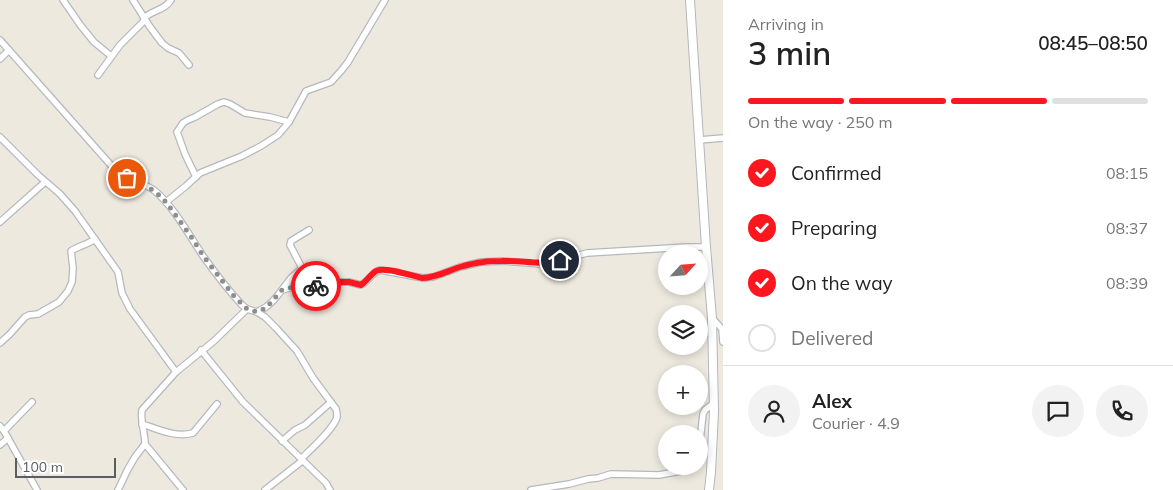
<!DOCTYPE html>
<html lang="en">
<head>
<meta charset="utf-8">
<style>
  :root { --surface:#fff; --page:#f2f2f2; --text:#222; --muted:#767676; --line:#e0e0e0; --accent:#fc171e }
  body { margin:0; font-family:Mulish,sans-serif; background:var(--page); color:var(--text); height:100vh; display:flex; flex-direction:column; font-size:19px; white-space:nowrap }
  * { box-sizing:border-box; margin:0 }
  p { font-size:16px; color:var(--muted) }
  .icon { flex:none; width:28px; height:28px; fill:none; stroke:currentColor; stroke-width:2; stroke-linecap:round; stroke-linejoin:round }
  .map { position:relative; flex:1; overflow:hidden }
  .drawer { display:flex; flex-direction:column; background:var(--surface); width:450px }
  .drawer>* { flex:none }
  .needle { width:32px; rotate:64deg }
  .controls { position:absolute; left:658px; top:245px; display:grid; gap:10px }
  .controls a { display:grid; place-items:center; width:50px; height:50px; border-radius:50%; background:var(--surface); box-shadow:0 2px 8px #0003; font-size:25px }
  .scale { position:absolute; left:15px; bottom:12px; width:101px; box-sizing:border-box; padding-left:5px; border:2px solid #585e62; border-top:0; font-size:14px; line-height:18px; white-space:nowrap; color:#585e62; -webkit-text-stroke:4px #fff; paint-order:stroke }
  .pin { position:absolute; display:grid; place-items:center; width:42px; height:42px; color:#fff; margin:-21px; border:2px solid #fff; border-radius:50%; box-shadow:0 1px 5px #0007 }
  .courier { position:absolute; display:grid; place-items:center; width:50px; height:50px; margin:-25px; border:4px solid #fc171e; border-radius:50%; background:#fff; color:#222; box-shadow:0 1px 6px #0007 }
  .head em { font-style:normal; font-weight:600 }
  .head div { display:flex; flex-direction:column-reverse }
  .head { display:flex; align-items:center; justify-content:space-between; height:85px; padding:0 25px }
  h1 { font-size:32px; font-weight:600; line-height:38px }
  .bar { display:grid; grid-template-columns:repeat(4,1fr); gap:8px 5px; align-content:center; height:60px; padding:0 25px }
  .bar i { height:6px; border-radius:4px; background:var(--line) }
  .bar .selected { background:var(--accent) }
  .bar p { grid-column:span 4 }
  .line { display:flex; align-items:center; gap:12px; padding:0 25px; border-top:1px solid var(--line) }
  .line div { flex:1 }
  .round { display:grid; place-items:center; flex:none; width:52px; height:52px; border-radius:26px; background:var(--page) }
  ol { padding:0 25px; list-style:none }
  li { display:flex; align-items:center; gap:15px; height:55px }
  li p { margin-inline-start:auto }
  li .icon { padding:5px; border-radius:50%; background:var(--accent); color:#fff; stroke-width:4 }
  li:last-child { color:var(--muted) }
  li i { width:28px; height:28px; border:2px solid var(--line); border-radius:50% }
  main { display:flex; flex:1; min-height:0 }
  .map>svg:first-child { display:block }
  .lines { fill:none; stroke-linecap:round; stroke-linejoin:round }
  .minor-casing { stroke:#b5b9be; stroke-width:8 }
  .secondary-casing { stroke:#b3b8be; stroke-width:10 }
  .minor { stroke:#fff; stroke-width:5.5 }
  .secondary { stroke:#fff; stroke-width:8 }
  .done { stroke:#8c8f8e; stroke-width:5; stroke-dasharray:0 9 }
  .route { stroke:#fc171e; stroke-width:6 }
</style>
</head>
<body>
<main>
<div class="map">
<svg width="723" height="490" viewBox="0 0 723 490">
  <rect width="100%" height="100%" fill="#ede9df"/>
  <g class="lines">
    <!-- minor casing -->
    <g class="minor-casing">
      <g id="minor">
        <path d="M 63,0 L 81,26 L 94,42 L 111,56"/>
        <path d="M 133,0 L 150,27 L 162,43 L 168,48 L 179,53 L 189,65"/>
        <path d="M 144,18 C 153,10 165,10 171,0"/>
        <path d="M 0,40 L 117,172 C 128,181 144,182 155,191 C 174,207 189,235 203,256 C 215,273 228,290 242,305 L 247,309 L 257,312 L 265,317 L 276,328 L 297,351 L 313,378 L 336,409 C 337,412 337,413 337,417 C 334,429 310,450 301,459"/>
        <path d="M 0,59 L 9,50"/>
        <path d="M 98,75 L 120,45 L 145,20"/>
        <path d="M 0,137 L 38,175 L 60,194 L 75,211 L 118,272 L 122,293 L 130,309 L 176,372"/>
        <path d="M 699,140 L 723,138"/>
        <path d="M 196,177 L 185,154 L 177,132 L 183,123 L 188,120 L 195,117 L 218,104 L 224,102 L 230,104 L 245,113 L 270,117 L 289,122"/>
        <path d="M 166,202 L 186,186 L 200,173 L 242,156 L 261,146 L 278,135 L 289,122 L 306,91 L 331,82 L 341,71 L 348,62 L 385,0"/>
        <path d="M 0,222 L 45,182"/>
        <path d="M 282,290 L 293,287 L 314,286 L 340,282 L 349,282 L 361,285 C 369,281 372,272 380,270 L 423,278 L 433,277 L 460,267 L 481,262 L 503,261 L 541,264 L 550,263 L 587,253 L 687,247 L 706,247"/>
        <path d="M 257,312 L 266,307 L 273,301 L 282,290 L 291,278 L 301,269 L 301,266 L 290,245 L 291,241 L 309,230"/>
        <path d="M 712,318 L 722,329 L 723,342"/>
        <path d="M 0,343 L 9,335 L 25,317 L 29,315 L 38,314 L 59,302 L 68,291 L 72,282 L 73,268 L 71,251 C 78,246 87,245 95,239"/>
        <path d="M 201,350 L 243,402 L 326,483 L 330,490"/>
        <path d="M 142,424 C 158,429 175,438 193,433 L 217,404"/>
        <path d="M 0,426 L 4,431 L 37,490"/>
        <path d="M 4,431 L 32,402"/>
        <path d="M 282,441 L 295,430 L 305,425 L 331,402"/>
        <path d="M 145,444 L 183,490"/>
        <path d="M 0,445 L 8,438"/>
        <path d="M 699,450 L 703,414 L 705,410 L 714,403"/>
        <path d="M 118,490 L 128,469 L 135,457 L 145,444 C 145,432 140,421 142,410 L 176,372 L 214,341 L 247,309"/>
        <path d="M 265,490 L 302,461"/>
        <path d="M 531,490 L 569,484 L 588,479 L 598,478 L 611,474 L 659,475 L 681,471 L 690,466"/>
      </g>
    </g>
    <!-- secondary casing -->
    <g class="secondary-casing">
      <path id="secondary" d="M 690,0 L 706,247 L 712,318 L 714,411 L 711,472 L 709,490"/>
    </g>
    <!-- minor -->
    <use href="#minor" class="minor"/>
    <!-- secondary -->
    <use href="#secondary" class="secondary"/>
  </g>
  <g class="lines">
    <!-- done -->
    <path class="done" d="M 127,178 L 137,181 L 147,186 L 159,195 L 166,202 L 190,235 L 204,257 L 233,295 L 247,309 L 257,312 L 266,308 L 282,290 L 293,287 L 316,286"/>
    <!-- route -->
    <path class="route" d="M 316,286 L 340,282 L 349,282 L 361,285 C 367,281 370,275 376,271 C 384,266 413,276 422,278 C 436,278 447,271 460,267 C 467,265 475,263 483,262 C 489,261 496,261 502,261 C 524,260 538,266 560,260"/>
  </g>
</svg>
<div class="controls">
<a><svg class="needle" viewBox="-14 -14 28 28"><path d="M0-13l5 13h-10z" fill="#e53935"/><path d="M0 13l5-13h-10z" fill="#767676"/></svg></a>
<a><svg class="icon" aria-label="layers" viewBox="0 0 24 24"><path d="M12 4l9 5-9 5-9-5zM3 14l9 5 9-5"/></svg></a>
<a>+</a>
<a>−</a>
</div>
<div class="scale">100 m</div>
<div class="pin" style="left:127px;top:178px;background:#ea580c"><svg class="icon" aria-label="bag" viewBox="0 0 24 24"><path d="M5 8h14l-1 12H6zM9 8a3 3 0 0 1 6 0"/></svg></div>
<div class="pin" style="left:560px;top:260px;background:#1f2937"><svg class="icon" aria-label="home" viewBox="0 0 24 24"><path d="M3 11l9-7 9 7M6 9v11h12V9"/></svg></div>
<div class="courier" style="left:316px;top:286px"><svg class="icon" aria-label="bike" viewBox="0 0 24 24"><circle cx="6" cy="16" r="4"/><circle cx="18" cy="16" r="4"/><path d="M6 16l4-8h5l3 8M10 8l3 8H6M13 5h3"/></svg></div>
</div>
<section class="drawer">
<div class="head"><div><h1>3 min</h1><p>Arriving in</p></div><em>08:45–08:50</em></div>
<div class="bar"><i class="selected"></i><i class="selected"></i><i class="selected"></i><i></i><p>On the way · 250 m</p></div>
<ol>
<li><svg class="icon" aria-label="check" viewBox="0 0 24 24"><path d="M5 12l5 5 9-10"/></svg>Confirmed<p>08:15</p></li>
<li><svg class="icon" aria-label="check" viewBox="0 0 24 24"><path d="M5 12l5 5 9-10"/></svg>Preparing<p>08:37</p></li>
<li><svg class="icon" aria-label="check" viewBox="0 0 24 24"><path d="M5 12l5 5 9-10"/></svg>On the way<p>08:39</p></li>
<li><i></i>Delivered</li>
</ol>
<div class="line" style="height:90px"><a class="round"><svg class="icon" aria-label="person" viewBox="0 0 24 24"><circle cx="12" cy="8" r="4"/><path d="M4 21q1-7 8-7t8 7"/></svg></a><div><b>Alex</b><p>Courier · 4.9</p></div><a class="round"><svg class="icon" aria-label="chat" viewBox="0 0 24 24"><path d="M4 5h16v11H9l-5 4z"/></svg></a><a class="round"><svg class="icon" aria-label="phone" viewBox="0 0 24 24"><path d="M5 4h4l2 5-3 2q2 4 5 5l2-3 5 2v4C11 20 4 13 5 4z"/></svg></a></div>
</section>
</main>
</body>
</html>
